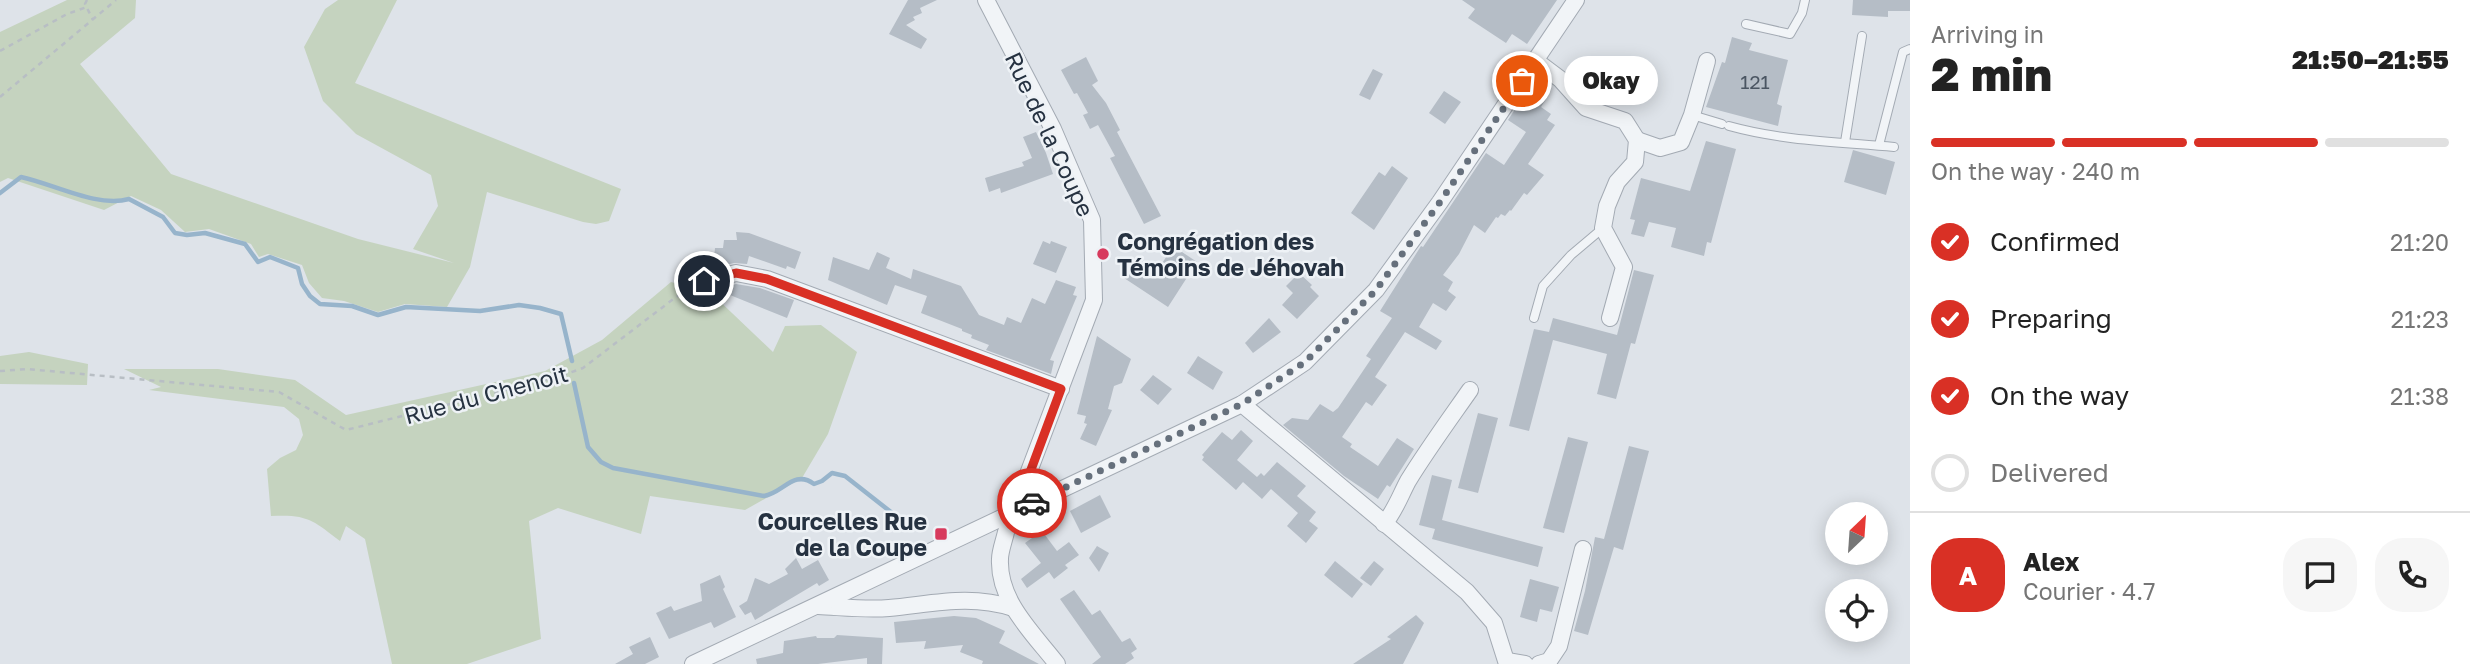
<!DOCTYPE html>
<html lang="en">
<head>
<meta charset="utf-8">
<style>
  :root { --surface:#fff; --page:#f6f6f6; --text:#222; --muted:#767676; --line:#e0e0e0; --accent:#d93025 }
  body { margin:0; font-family:"Golos Text",sans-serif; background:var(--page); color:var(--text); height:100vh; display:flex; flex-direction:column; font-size:26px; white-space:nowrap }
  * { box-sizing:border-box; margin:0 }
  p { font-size:23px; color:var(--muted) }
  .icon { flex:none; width:38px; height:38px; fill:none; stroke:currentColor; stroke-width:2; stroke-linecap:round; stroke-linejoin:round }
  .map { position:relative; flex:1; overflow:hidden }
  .side { display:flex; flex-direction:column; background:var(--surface); width:560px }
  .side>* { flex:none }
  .needle { width:46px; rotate:25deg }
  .controls { position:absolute; left:1825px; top:502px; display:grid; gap:14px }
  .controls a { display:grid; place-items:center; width:63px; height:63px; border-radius:50%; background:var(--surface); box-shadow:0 4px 18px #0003; font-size:35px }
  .pin { position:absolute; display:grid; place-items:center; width:60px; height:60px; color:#fff; margin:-30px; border:4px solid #fff; border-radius:50%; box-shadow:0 2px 7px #0007 }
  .courier { position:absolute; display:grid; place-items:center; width:70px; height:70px; margin:-35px; border:5px solid #d93025; border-radius:50%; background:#fff; color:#222; box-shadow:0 2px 9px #0007 }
  .bubble { position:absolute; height:49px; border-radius:24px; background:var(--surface); box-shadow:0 4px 18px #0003; font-size:23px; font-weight:800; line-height:49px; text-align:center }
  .headline em { font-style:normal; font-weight:800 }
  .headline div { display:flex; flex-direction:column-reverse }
  .headline { display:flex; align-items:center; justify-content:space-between; height:119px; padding:0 21px }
  h1 { font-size:46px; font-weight:800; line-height:52px }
  .bar { display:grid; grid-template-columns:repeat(4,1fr); gap:10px 7px; align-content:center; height:84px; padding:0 21px }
  .bar i { height:9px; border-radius:5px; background:var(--line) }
  .bar .current { background:var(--accent) }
  .bar p { grid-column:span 4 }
  .line { display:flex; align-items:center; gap:18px; padding:0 21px; border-top:2px solid var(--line) }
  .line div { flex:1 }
  .round { display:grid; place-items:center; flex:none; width:74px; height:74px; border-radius:28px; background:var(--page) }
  ol { padding:0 21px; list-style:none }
  li { display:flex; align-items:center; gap:21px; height:77px }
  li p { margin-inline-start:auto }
  li .icon { padding:7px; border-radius:50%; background:var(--accent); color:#fff; stroke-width:4 }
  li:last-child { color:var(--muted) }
  li i { width:38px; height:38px; border:4px solid var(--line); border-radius:50% }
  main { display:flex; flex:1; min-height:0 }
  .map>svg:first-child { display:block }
  .green { fill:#c5d3bf }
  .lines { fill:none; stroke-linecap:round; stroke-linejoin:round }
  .stream { stroke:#97b4cb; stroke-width:4.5 }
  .building { fill:#b5bdc6 }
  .service-casing { stroke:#a3aab3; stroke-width:10 }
  .minor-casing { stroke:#a3aab3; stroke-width:18 }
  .path { stroke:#b8bec4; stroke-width:2.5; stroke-dasharray:5 5; stroke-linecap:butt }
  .service { stroke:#f1f4f7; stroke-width:8 }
  .minor { stroke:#f1f4f7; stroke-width:16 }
  .done { stroke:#66707c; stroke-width:7; stroke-dasharray:0 12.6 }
  .route { stroke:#d93025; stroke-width:9 }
  .poi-dot { fill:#d73a5d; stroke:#eef2f6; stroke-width:2.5 }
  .labels { text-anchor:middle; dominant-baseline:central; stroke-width:5; stroke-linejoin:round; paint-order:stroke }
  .number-label { font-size:19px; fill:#4a5562 }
  .street-label { font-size:23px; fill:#263241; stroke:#eef2f6 }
  .poi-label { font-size:23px; font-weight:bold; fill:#263241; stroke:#eef2f6; text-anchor:start }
</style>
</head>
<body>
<main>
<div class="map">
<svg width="1910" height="664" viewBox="0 0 1910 664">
  <rect width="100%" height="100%" fill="#dee3e9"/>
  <!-- green -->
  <g class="green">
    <path d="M 67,0 L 136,0 L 135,18 L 80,64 L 171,174 L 358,239 L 454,263 L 413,249 L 438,206 L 431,175 L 356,134 L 323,101 L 304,47 L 325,9 L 338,0 L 397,0 L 355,83 L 621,189 L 609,221 L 596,224 L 583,222 L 487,192 L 470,267 L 447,307 L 405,304 L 378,312 L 344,301 L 322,298 L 309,283 L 302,265 L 268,254 L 259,257 L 251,244 L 209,229 L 185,232 L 161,210 L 131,196 L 104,210 L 8,178 L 0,182 L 0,32 Z"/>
    <path d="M 671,282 L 711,293 L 773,352 L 785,326 L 821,325 L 857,352 L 828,434 L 802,478 L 745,510 L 650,496 L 641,534 L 558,508 L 529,521 L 541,639 L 467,664 L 392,664 L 365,539 L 346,526 L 340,541 C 313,520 307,514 271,516 L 267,469 L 280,458 L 296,450 L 303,435 L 299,419 L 284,407 L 149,390 L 161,387 L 124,369 L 218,369 L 295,380 L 346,415 L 545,371 L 602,340 Z"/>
    <path d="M 29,352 L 88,364 L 87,385 L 0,384 L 0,356 Z"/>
  </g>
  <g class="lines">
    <!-- stream -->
    <g class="stream">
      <path d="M 0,193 L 21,177 C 54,184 97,208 129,199 L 163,217 L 175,233 L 187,235 L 205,233 L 245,244 L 258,262 L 270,257 L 298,268 L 302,284 L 310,296 L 320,304 L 352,306 L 378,315 L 406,307 L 480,311 L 519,305 L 540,308 L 561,314 L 572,361"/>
      <path d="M 574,383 L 588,447 L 601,462 L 613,468 L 764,496 C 783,493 794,469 814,484 L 822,481 L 832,473 L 845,476 L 910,527"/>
    </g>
  </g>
  <!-- building -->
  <g class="building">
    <path d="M 908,0 L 937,0 L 920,8 L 922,13 L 913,17 L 915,20 L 906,25 L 927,39 L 921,49 L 889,34 Z"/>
    <path d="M 1462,0 L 1557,0 L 1527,44 L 1512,34 L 1506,43 L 1468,18 L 1475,9 Z"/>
    <path d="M 1853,0 L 1910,0 L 1910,11 L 1888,11 L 1888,17 L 1852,15 Z"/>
    <path d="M 1732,37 L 1752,43 L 1749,50 L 1788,60 L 1777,104 L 1782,106 L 1778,126 L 1706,107 L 1722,62 L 1725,63 Z"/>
    <path d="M 1086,57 L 1098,81 L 1092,85 L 1106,103 L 1120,130 L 1117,132 L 1161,216 L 1144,224 L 1110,158 L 1115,156 L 1098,125 L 1090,129 L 1083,115 L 1088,113 L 1077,93 L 1074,94 L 1061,70 Z"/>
    <path d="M 1373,69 L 1383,74 L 1370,100 L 1359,95 Z"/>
    <path d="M 1531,85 L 1548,96 L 1541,107 L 1551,114 L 1547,120 L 1555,125 L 1528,164 L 1544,175 L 1527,195 L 1524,193 L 1511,211 L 1510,210 L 1505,216 L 1501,214 L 1498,218 L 1496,217 L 1485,233 L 1474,225 L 1459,254 L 1443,275 L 1453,282 L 1448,291 L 1456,297 L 1446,311 L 1433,303 L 1419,327 L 1442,341 L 1436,350 L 1405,332 L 1375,377 L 1387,385 L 1372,406 L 1366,402 L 1342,437 L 1352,444 L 1350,447 L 1378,466 L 1397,438 L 1414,449 L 1390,487 L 1387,485 L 1378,499 L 1344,476 L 1283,425 L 1292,418 L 1308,420 L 1320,404 L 1333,412 L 1338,408 L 1371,359 L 1366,356 L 1392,318 L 1380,311 L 1421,246 L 1423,247 L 1486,153 L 1504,165 L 1526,132 L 1508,120 Z"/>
    <path d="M 1444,91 L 1461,102 L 1445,124 L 1429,113 Z"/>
    <path d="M 1036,132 L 1046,153 L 1053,174 L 1001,193 L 1000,188 L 989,192 L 985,178 L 1024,166 L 1022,162 L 1032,158 L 1023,137 Z"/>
    <path d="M 1706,141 L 1736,149 L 1711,243 L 1707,242 L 1704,256 L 1671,247 L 1676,228 L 1649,222 L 1644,237 L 1631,234 L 1635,220 L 1630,219 L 1641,178 L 1690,191 Z"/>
    <path d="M 1853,150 L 1895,162 L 1886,195 L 1844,182 Z"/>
    <path d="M 1392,166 L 1408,178 L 1374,230 L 1351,213 L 1379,172 L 1385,176 Z"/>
    <path d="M 736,232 L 749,233 L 801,252 L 795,269 L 787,266 L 786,269 L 749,256 L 747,264 L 734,263 L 713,268 L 715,248 L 723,248 L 724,240 L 737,240 Z"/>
    <path d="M 1043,241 L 1050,244 L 1051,241 L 1067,247 L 1056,273 L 1033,264 Z"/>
    <path d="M 1173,246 L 1197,262 L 1168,307 L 1121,276 L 1131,261 L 1146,271 L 1148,267 L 1156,273 Z"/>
    <path d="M 877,252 L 890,258 L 886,268 L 911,279 L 913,269 L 961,286 L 979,315 L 1004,325 L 1007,317 L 1021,323 L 1032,298 L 1045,304 L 1056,280 L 1076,287 L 1073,295 L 1077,296 L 1050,360 L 1054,361 L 1051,374 L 986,350 L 989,345 L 971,338 L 972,335 L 962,331 L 962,329 L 921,313 L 927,296 L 895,285 L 887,305 L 828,280 L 833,257 L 869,270 Z"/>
    <path d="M 1634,270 L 1654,275 L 1635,344 L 1631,343 L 1616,399 L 1597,394 L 1607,354 L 1553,340 L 1529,431 L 1509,426 L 1534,329 L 1549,332 L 1553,318 L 1617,335 Z"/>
    <path d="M 1299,273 L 1312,285 L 1310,287 L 1319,296 L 1297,319 L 1282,305 L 1293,293 L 1286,286 Z"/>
    <path d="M 736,284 L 760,288 L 794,300 L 787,318 L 730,295 L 733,285 Z"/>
    <path d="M 1269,318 L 1281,332 L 1253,353 L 1245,343 Z"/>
    <path d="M 1097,336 L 1131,359 L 1122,383 L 1114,386 L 1108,409 L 1112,410 L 1096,446 L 1080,439 L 1087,424 L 1084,423 L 1086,416 L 1077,414 Z"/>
    <path d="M 1198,356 L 1223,372 L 1213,390 L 1187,373 Z"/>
    <path d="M 1153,375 L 1172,389 L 1158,405 L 1140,390 Z"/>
    <path d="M 1478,413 L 1498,418 L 1478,493 L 1458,488 Z"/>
    <path d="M 1241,430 L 1253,441 L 1237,460 L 1257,477 L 1261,473 L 1264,476 L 1277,462 L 1306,486 L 1297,496 L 1316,512 L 1309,521 L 1318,528 L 1306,543 L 1287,526 L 1298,513 L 1271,489 L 1262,499 L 1243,482 L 1236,490 L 1202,460 L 1204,457 L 1202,455 L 1222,432 L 1232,440 Z"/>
    <path d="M 1568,437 L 1588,442 L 1564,533 L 1543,528 Z"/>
    <path d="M 1629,446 L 1649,451 L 1623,550 L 1614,547 L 1588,635 L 1574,631 L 1585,591 L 1595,537 L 1604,539 Z"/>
    <path d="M 1432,475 L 1452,480 L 1442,520 L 1543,547 L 1538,567 L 1432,539 L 1435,529 L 1419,525 Z"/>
    <path d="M 1100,495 L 1111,517 L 1081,533 L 1070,511 Z"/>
    <path d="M 1042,531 L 1057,551 L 1069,542 L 1079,555 L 1065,565 L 1068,568 L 1054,579 L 1049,572 L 1027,588 L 1021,579 L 1041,563 L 1025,543 Z"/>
    <path d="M 1097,546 L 1109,553 L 1099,572 L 1089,558 Z"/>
    <path d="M 796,558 L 802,569 L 818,560 L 829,580 L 819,586 L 817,583 L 755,620 L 751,612 L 745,615 L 739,606 L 747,601 L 755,578 L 769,584 L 788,574 L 785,569 Z"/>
    <path d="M 1335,561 L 1363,584 L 1352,598 L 1324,575 Z"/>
    <path d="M 1374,561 L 1384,569 L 1371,586 L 1360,578 Z"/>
    <path d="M 720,575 L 725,587 L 723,589 L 736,617 L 714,628 L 711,622 L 669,639 L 656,613 L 671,606 L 674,611 L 702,601 L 700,584 Z"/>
    <path d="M 1530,579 L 1559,587 L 1552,612 L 1540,609 L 1537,622 L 1520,617 Z"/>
    <path d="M 1074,590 L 1092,615 L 1100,610 L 1122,642 L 1130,638 L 1137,649 L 1131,653 L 1134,658 L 1125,664 L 1092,664 L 1101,657 L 1060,599 Z"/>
    <path d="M 1416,615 L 1424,623 L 1403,664 L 1353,664 L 1391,639 L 1387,637 Z"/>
    <path d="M 954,616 L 976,618 L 1005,631 L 999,643 L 1039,664 L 982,664 L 983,661 L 960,652 L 963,645 L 924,649 L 926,641 L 896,643 L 894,622 Z"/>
    <path d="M 837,635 L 883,638 L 882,664 L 867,664 L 867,658 L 818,664 L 757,664 L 756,659 L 783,653 L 784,641 L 816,636 L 817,638 L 834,638 Z"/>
    <path d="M 650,637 L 659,657 L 645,664 L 615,664 L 633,654 L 629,647 Z"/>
  </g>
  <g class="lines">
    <!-- service casing -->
    <g class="service-casing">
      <g id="service">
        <path d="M 1746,24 L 1790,34 L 1802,13 L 1805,0"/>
        <path d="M 1692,115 L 1722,124"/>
        <path d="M 1729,126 C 1783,141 1839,142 1894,147"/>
        <path d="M 1845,142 L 1862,36"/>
        <path d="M 1879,145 L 1903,52 L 1910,49"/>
        <path d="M 1534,318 L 1543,286 L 1571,255 L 1603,228"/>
      </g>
    </g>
    <!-- minor casing -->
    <g class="minor-casing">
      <g id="minor">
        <path d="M 986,0 L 1053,129 L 1092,220 L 1094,300 L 1006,532 C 1004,541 1000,551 1000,559 C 998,601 1033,633 1057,664"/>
        <path d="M 1536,61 L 1560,79 L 1586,108 L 1625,121 L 1637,140 L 1635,162 L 1617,182 L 1607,206 L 1603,228 L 1624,267 L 1610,318"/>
        <path d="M 1637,140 L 1660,148 L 1681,142 L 1692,115 L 1707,61"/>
        <path d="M 704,281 L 736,273 L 767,279 L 1061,389"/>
        <path d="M 1242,404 L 1467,592 L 1494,623 L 1507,664"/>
        <path d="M 1384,524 C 1395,511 1400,496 1408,481 C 1427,450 1449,420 1470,390"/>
        <path d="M 818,606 C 841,607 866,610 889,608 C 933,604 970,594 1013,608"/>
        <path d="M 1507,661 L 1525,664"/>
        <path d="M 693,664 L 1242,404 L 1305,362 L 1376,290 L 1440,202 L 1576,0"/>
        <path d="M 1539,664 L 1549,661 L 1559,646 L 1583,549"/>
      </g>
    </g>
    <!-- path -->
    <g class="path">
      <path d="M 87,0 L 85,4 L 93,20"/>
      <path d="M 0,51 L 67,14 L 87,7"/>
      <path d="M 0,97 L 116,0"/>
      <path d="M 0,371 L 27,369 L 279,392 L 346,430 L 558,377 L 583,368 L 676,297 L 692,288"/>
    </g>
    <!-- service -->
    <use href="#service" class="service"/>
    <!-- minor -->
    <use href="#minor" class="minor"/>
  </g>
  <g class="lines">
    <!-- done -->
    <path class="done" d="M 1032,503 L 1242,404 L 1305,362 L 1376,290 L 1440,202 L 1522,81"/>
    <!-- route -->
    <path class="route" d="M 704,281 L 736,273 L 767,279 L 1061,389 L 1016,510 L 1032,503"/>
  </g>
  <!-- markers -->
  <g class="poi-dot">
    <circle cx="1103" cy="254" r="7"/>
    <rect x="934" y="527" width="14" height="14" rx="3.5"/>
  </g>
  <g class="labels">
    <!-- number labels -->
    <g class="number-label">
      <text x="1755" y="81">121</text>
    </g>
    <!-- street labels -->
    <g class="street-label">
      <text transform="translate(1050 134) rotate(65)">Rue de la Coupe</text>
      <text transform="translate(486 394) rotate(-15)">Rue du Chenoit</text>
    </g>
    <!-- poi labels -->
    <g class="poi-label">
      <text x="1117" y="241">Congrégation des<tspan x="1117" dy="26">Témoins de Jéhovah</tspan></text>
      <text x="927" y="521" text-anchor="end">Courcelles Rue<tspan x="927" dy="26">de la Coupe</tspan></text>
    </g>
  </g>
</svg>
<div class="controls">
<a><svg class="needle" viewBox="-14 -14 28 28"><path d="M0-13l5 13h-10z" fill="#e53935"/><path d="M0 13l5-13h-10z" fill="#767676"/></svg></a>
<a><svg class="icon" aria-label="locate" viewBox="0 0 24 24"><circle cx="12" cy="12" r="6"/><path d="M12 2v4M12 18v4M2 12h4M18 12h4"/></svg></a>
</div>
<div class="pin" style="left:1522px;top:81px;background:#ea580c"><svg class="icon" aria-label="bag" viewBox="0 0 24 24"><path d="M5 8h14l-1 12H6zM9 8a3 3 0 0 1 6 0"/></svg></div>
<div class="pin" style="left:704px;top:281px;background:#1f2937"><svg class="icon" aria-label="home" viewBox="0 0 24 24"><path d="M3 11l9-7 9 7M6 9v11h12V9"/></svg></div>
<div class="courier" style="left:1032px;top:503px"><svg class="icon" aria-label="car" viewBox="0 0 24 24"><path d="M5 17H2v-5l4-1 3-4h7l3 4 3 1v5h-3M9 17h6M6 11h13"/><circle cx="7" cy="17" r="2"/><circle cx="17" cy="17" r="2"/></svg></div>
<div class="bubble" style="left:1564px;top:56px;width:94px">Okay</div>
</div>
<section class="side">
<div class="headline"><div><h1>2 min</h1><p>Arriving in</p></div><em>21:50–21:55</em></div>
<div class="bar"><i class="current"></i><i class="current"></i><i class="current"></i><i></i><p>On the way · 240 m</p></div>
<ol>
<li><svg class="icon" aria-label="check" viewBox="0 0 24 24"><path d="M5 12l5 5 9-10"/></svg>Confirmed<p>21:20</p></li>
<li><svg class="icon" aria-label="check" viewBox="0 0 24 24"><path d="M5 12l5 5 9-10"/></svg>Preparing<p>21:23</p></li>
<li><svg class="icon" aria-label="check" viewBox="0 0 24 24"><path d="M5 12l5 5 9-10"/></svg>On the way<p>21:38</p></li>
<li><i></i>Delivered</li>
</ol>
<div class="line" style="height:126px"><b class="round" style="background:var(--accent);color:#fff">A</b><div><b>Alex</b><p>Courier · 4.7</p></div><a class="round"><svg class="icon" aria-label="chat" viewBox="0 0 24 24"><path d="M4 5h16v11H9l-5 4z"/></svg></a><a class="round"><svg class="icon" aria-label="phone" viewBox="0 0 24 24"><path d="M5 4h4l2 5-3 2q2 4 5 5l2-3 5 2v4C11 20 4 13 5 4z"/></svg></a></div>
</section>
</main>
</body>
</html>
